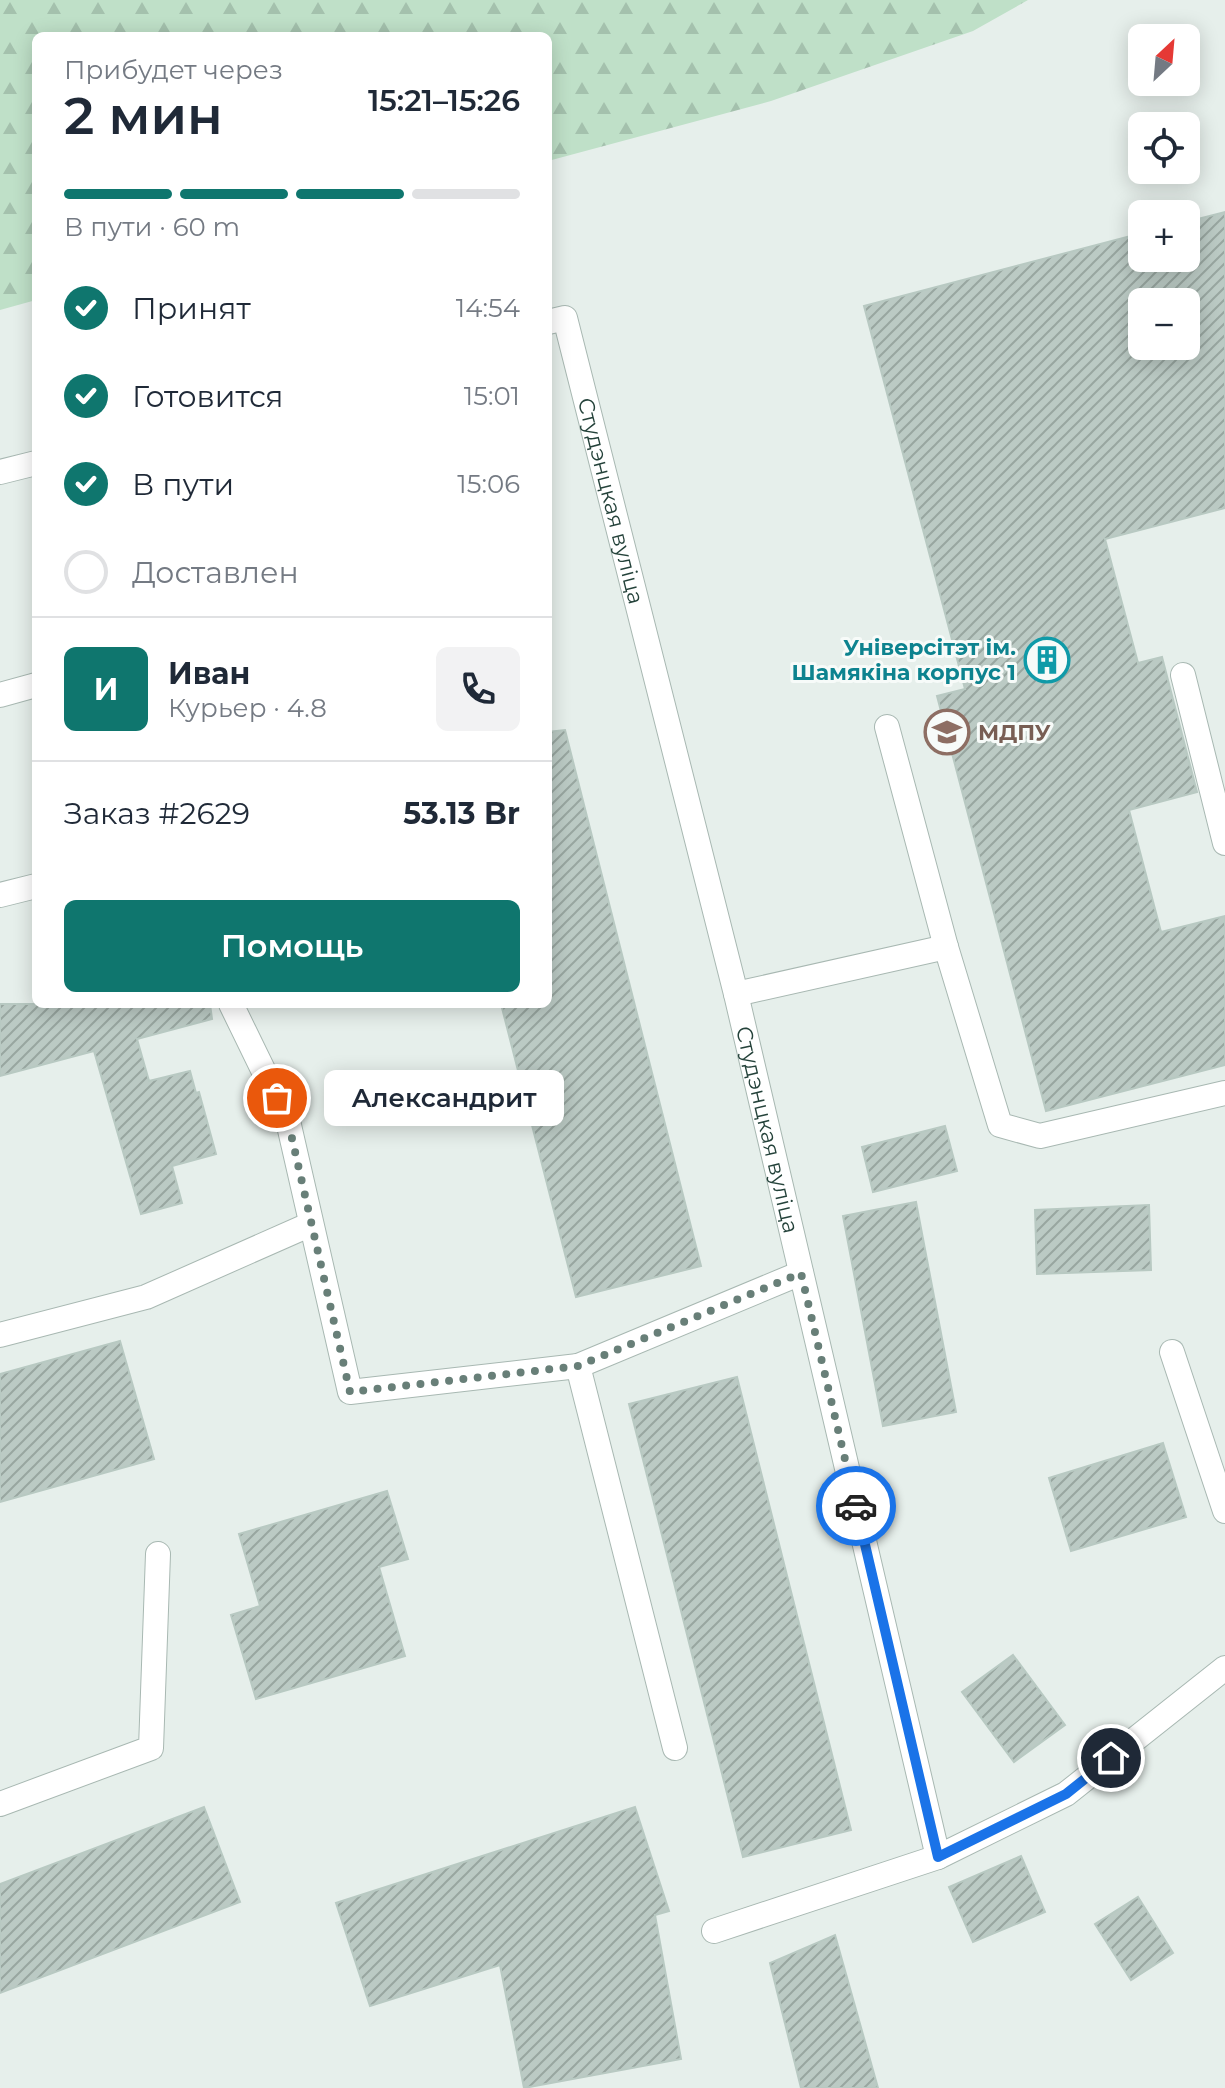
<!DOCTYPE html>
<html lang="ru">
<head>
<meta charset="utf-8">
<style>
  :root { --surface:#fff; --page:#f2f2f3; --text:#1f2937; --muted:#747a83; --line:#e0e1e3; --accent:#0f766e }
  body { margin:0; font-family:Montserrat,sans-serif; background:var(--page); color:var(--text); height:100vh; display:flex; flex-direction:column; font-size:30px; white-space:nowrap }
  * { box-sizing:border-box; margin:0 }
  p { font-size:26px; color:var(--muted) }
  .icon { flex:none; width:44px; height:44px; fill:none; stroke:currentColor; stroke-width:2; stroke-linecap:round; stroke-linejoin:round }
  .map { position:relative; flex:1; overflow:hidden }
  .sheet { position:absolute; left:32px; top:32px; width:520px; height:976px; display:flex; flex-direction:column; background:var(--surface); border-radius:12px; box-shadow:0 4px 20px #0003 }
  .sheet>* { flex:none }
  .needle { width:52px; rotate:26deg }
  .buttons { position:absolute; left:1128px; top:24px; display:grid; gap:16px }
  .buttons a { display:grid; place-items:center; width:72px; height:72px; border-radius:12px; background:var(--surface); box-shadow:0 4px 20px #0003; font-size:40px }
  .pin { position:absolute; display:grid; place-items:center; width:68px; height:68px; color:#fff; margin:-34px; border:4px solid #fff; border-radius:50%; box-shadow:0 2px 8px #0007 }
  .courier { position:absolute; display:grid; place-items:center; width:80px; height:80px; margin:-40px; border:6px solid #1a73e8; border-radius:50%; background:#fff; color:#222; box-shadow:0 2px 10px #0007 }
  .bubble { position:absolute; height:56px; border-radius:12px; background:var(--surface); box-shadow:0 4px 20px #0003; font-size:26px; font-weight:600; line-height:56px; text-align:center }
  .summary em { font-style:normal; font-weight:600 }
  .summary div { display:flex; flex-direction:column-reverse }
  .summary { display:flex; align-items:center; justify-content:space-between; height:136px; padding:0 32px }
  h1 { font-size:52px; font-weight:600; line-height:60px }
  .bar { display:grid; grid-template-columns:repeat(4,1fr); gap:12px 8px; align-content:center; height:96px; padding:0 32px }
  .bar i { height:10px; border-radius:6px; background:var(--line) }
  .bar .selected { background:var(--accent) }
  .bar p { grid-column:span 4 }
  .line { display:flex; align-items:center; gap:20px; padding:0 32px; border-top:2px solid var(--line) }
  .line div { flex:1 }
  .round { display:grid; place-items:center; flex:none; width:84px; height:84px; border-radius:12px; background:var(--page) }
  ol { padding:0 32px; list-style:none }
  li { display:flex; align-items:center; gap:24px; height:88px }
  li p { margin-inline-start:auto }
  li .icon { padding:8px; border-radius:50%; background:var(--accent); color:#fff; stroke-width:4 }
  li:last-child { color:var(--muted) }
  li i { width:44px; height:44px; border:4px solid var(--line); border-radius:50% }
  .button { display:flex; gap:16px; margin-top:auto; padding:16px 32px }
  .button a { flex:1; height:92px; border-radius:12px; background:var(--accent); color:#fff; font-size:32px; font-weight:600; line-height:92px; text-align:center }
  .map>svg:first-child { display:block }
  .forest { fill:url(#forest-firs) }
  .building { fill:url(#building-hatch); stroke:#b8c9c2; stroke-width:2; fill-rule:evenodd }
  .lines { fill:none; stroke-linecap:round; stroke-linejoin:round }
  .service-casing { stroke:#a8b8b2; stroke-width:26 }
  .minor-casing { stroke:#a8b8b2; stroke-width:26 }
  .service { stroke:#fff; stroke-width:24 }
  .minor { stroke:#fff; stroke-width:24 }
  .done { stroke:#687f78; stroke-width:8; stroke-dasharray:0 14.4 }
  .route { stroke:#1a73e8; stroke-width:10 }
  .labels { text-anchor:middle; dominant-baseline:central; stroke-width:6; stroke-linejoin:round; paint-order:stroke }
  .street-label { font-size:22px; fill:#24423a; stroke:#f7fbf9 }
  .culture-label { font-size:22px; font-weight:bold; fill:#0d838f; stroke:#f7fbf9; text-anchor:end }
  .education-label { font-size:22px; font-weight:bold; fill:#785e54; stroke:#f7fbf9; text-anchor:start }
</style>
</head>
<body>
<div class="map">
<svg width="1225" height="2088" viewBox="0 0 1225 2088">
  <defs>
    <pattern id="forest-firs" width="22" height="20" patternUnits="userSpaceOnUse" patternTransform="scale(2)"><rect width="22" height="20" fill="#bfe0c8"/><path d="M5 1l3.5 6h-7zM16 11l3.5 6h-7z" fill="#a4c1ad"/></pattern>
    <pattern id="building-hatch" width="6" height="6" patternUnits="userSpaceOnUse" patternTransform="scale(2)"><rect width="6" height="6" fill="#bbcac4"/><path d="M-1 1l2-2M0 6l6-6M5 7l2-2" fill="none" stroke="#98a6a0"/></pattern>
  </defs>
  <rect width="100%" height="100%" fill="#e6efeb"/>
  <!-- forest -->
  <path class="forest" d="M 0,0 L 1028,0 L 973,31 L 771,101 L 548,161 L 548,36 L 36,36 L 36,300 L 0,310 Z"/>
  <!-- building -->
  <g class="building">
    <path d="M 1225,212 L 1225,508 L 1105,539 L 1138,663 L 1162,657 L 1197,792 L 1129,810 L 1161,932 L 1225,916 L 1225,1065 L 1046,1111 L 937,696 L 965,689 L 864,306 L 1142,233 L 1142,258 L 1186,258 L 1186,222 ZM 1142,302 L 1186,302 L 1186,346 L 1142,346 Z"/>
    <path d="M 565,730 L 701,1266 L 576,1297 L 501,1004 L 548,1004 L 548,732 Z"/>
    <path d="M 0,1004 L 210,1004 L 212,1019 L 137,1039 L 149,1081 L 190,1071 L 196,1093 L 199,1092 L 216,1154 L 172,1166 L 182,1203 L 141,1214 L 94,1051 L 0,1076 Z"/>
    <path d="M 945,1126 L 957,1171 L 873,1192 L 862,1147 Z"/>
    <path d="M 916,1202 L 956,1412 L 883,1426 L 843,1216 Z"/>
    <path d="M 1149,1205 L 1151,1270 L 1037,1274 L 1035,1210 Z"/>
    <path d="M 120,1341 L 154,1459 L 0,1502 L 0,1374 Z"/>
    <path d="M 737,1377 L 851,1830 L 743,1857 L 629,1404 Z"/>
    <path d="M 1163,1443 L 1186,1517 L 1071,1551 L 1049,1478 Z"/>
    <path d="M 387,1491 L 408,1559 L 379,1567 L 405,1656 L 256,1699 L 231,1615 L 260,1606 L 239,1534 Z"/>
    <path d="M 1013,1655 L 1065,1725 L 1014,1762 L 962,1692 Z"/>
    <path d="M 204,1807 L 240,1902 L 0,1993 L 0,1884 Z"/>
    <path d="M 635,1807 L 669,1911 L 655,1915 L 681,2059 L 524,2088 L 500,1965 L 370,2006 L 336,1903 Z"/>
    <path d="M 1021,1856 L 1045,1912 L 973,1942 L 949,1887 Z"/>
    <path d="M 1138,1897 L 1173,1953 L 1131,1980 L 1095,1924 Z"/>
    <path d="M 835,1935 L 878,2088 L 801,2088 L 770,1963 Z"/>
  </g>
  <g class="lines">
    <!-- service casing -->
    <g class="service-casing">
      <g id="service">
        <path d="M 1183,675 L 1225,843"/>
        <path d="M 0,695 L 36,685"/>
        <path d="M 887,727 L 946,947 L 1000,1125 L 1040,1136 L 1225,1093"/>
        <path d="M 0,895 L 36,886"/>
        <path d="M 736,994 L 946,947"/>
        <path d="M 231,1004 L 288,1121 L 350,1392 L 578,1366 L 801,1273"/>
        <path d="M 0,1335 L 146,1297 L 311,1224"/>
        <path d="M 1172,1352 L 1225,1511"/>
        <path d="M 578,1366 L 675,1748"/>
        <path d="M 0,1804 L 151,1748 L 158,1554"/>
        <path d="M 714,1931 L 938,1857"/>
      </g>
    </g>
    <!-- minor casing -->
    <g class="minor-casing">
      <g id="minor">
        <path id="s1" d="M 548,322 L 565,318 L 736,994 L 938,1857 L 1066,1794 L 1225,1668"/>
        <path d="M 0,472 L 36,463"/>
      </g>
    </g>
    <!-- service -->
    <use href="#service" class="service"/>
    <!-- minor -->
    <use href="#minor" class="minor"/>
  </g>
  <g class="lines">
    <!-- done -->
    <path class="done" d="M 277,1098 L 288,1121 L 350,1392 L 578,1366 L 801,1273 L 856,1506"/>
    <!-- route -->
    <path class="route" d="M 856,1506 L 938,1857 L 1066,1794 L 1111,1758"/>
  </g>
  <!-- icons -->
  <defs>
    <g id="building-ring" transform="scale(2.3)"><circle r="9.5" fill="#f7fbf9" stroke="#0f9aa8" stroke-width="1.5"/><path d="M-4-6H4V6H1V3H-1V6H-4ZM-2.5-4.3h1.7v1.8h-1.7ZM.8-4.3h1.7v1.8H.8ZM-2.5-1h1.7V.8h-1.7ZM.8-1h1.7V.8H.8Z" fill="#0f9aa8"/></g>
    <g id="university-ring" transform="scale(2.3)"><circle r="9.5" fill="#f7fbf9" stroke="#8d6e63" stroke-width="1.5"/><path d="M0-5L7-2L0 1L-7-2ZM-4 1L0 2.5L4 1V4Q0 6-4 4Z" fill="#8d6e63"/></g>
  </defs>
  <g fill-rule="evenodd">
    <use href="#building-ring" x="1047" y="660"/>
    <use href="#university-ring" x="947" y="732"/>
  </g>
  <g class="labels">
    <!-- street labels -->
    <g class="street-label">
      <text stroke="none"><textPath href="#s1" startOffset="206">Студэнцкая вуліца</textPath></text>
      <text stroke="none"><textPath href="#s1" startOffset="854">Студэнцкая вуліца</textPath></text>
    </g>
    <!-- culture labels -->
    <g class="culture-label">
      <text x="1016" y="647">Універсітэт ім.<tspan x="1016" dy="25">Шамякіна корпус 1</tspan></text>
    </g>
    <!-- education labels -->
    <g class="education-label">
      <text x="978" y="732">МДПУ</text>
    </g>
  </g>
</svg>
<div class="buttons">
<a><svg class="needle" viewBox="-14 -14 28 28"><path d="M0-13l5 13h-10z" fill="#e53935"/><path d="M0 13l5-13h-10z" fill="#747a83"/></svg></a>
<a><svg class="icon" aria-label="locate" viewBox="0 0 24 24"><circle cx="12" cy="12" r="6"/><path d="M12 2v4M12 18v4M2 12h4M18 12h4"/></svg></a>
<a>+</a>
<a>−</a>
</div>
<div class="pin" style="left:277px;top:1098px;background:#ea580c"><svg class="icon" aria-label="bag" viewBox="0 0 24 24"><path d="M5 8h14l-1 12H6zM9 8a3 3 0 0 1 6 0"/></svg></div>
<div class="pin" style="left:1111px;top:1758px;background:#1f2937"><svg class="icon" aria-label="home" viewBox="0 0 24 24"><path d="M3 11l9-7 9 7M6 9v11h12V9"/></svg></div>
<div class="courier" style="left:856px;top:1506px"><svg class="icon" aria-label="car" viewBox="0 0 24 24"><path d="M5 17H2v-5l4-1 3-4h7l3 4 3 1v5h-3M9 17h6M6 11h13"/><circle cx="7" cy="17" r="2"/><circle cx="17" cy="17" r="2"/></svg></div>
<div class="bubble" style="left:324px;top:1070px;width:240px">Александрит</div>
<section class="sheet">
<div class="summary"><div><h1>2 мин</h1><p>Прибудет через</p></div><em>15:21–15:26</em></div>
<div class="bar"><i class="selected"></i><i class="selected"></i><i class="selected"></i><i></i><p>В пути · 60 m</p></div>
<ol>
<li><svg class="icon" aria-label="check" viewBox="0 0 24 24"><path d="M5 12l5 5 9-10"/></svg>Принят<p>14:54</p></li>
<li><svg class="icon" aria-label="check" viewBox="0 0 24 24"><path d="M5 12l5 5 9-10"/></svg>Готовится<p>15:01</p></li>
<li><svg class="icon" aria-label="check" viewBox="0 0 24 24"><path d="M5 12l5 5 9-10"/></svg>В пути<p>15:06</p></li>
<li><i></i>Доставлен</li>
</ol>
<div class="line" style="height:144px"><b class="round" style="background:var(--accent);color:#fff">И</b><div><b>Иван</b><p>Курьер · 4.8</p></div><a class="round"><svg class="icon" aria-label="phone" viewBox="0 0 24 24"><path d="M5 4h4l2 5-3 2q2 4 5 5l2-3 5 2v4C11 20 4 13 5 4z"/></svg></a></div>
<div class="line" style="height:104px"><div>Заказ #2629</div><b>53.13 Br</b></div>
<div class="button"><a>Помощь</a></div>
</section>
</div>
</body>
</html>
